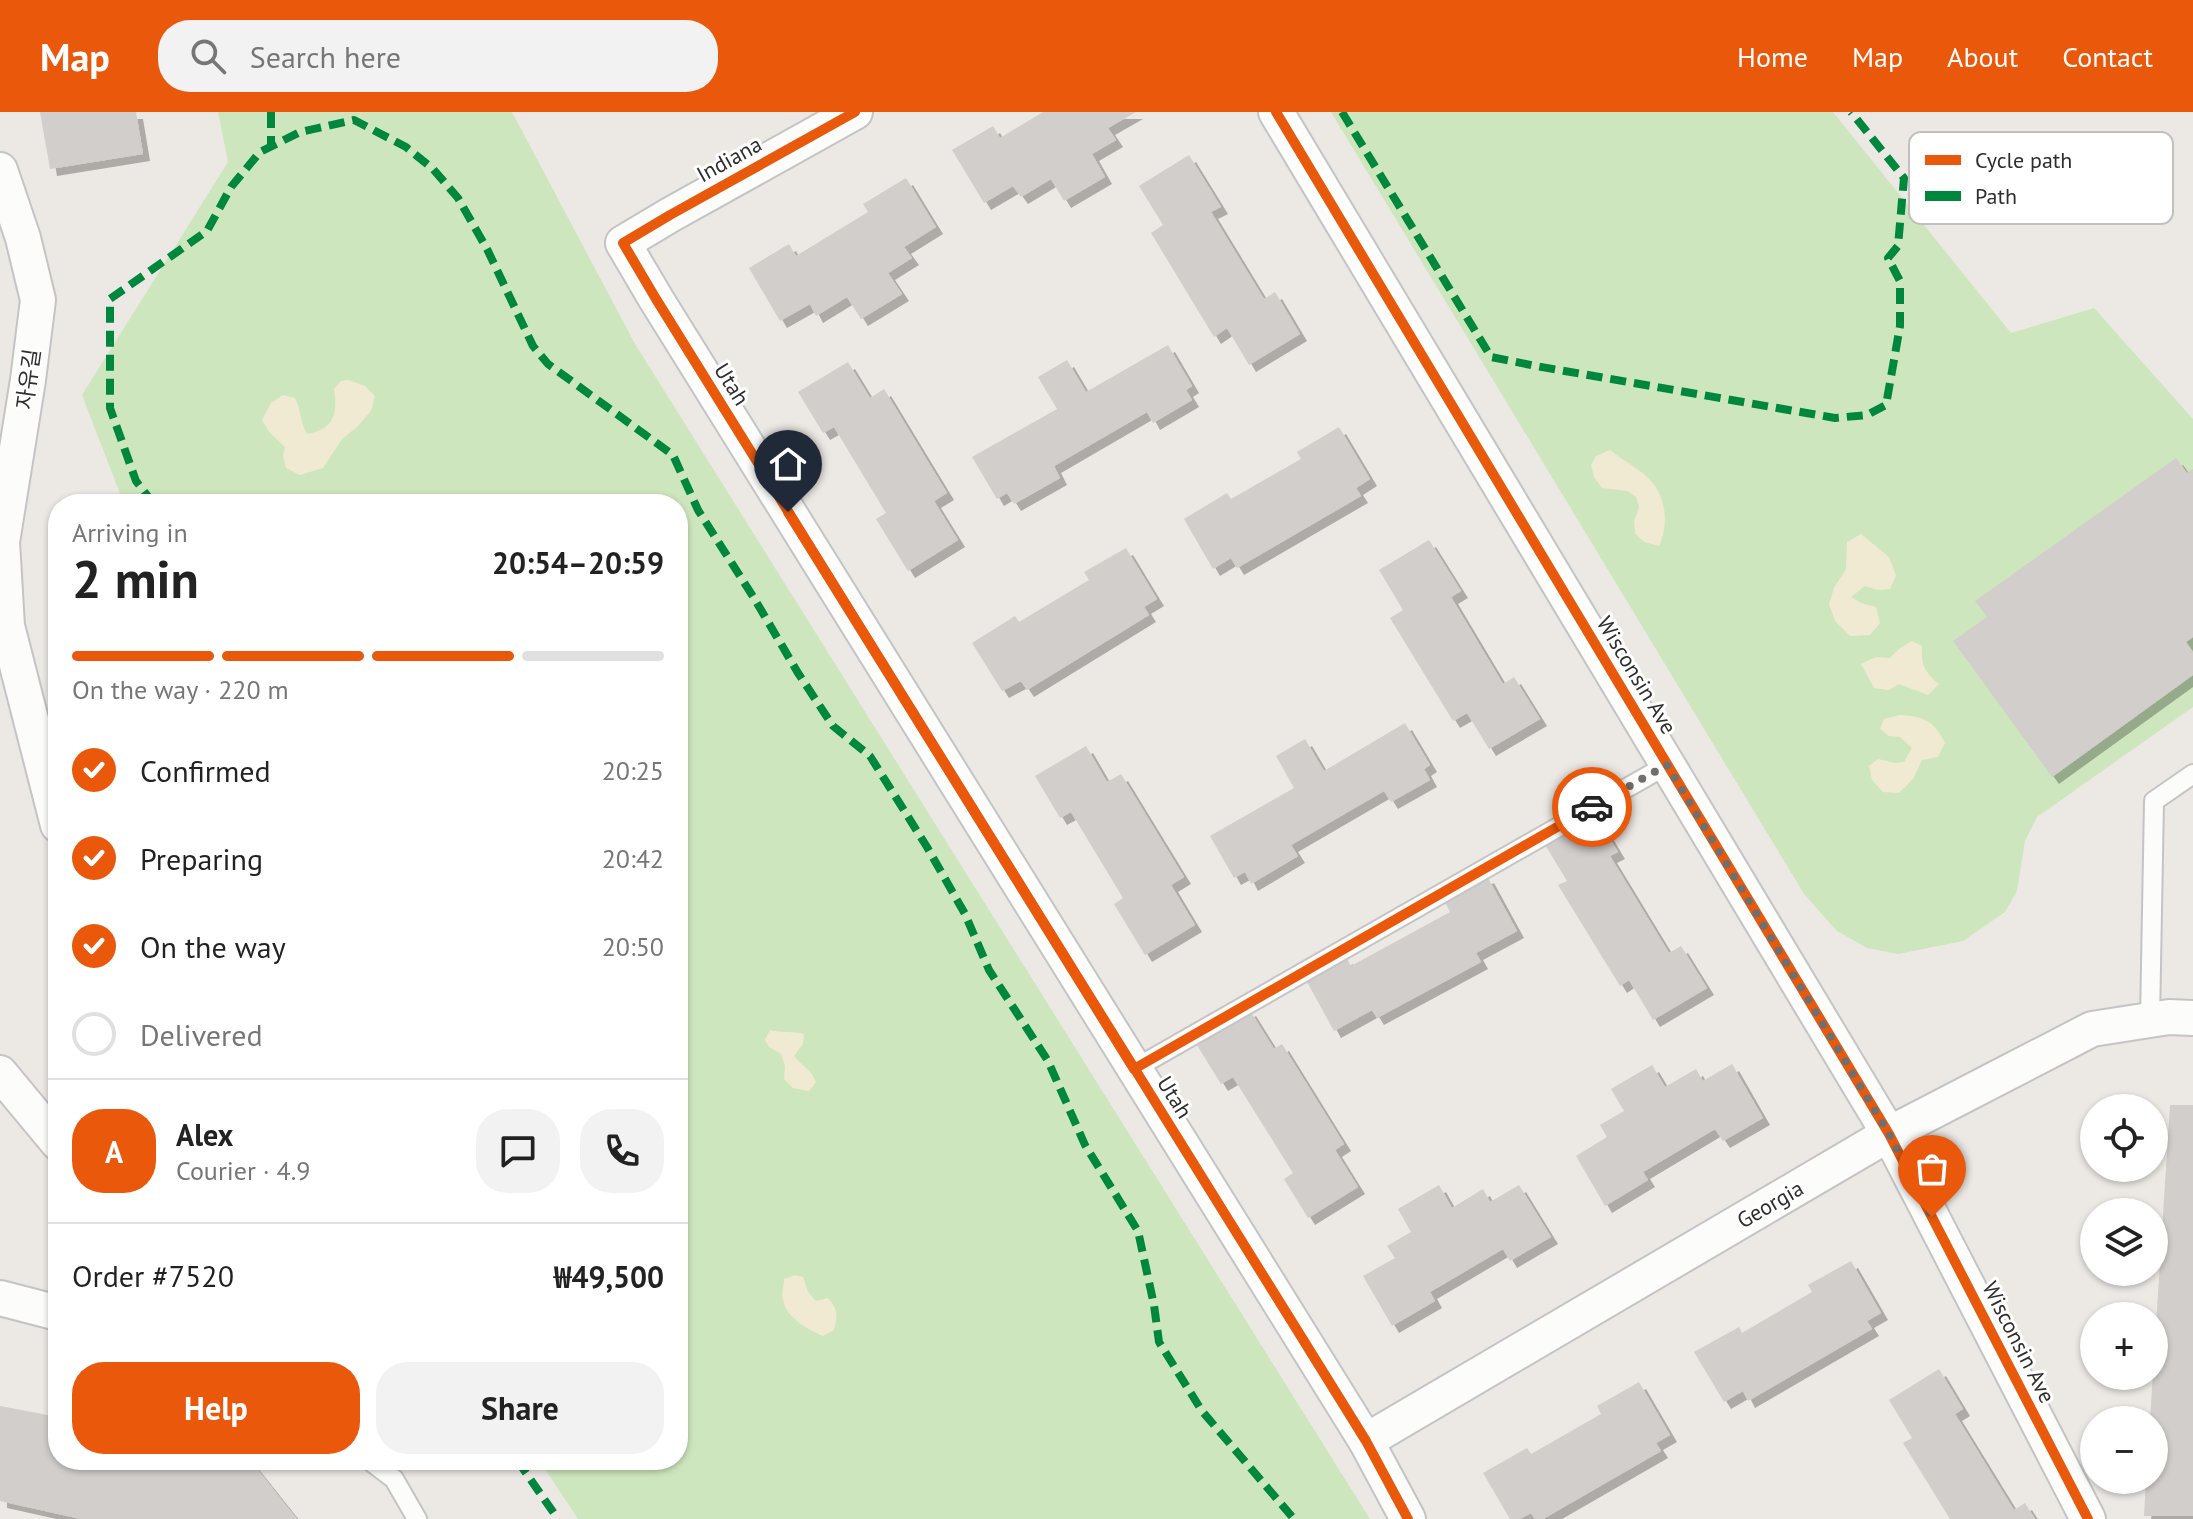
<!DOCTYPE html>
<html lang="en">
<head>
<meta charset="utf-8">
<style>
  :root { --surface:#fff; --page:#f2f2f2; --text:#222; --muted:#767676; --line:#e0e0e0; --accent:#ea580c }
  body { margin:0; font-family:"PT Sans","Noto Sans KR",sans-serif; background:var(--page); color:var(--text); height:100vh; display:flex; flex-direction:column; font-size:30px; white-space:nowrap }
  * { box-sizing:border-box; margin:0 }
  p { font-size:26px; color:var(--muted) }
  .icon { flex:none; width:44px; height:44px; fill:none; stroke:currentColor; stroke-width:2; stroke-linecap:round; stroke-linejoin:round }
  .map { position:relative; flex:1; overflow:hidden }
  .sheet { position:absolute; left:48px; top:382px; width:640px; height:976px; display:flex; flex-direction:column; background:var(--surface); border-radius:32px; box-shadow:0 2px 6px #0004 }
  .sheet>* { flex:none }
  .controls { position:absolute; left:2080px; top:982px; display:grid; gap:16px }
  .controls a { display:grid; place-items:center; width:88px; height:88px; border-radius:50%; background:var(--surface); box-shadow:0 2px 6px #0004; font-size:40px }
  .pin { position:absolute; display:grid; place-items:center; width:68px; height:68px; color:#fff; margin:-82px -34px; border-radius:50% 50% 50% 0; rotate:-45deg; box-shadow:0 0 8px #0007 }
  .pin .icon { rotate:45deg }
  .courier { position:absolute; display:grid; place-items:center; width:80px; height:80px; margin:-40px; border:6px solid #ea580c; border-radius:50%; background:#fff; color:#222; box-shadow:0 2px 10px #0007 }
  .head em { font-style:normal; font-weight:700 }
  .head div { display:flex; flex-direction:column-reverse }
  .head { display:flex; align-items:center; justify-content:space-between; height:136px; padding:0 24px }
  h1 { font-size:52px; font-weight:700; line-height:60px }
  .bar { display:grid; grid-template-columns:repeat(4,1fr); gap:12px 8px; align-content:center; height:96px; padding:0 24px }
  .bar i { height:10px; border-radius:6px; background:var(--line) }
  .bar .active { background:var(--accent) }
  .bar p { grid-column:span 4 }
  .line { display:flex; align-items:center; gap:20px; padding:0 24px; border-top:2px solid var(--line) }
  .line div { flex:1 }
  .round { display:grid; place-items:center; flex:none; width:84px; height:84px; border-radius:32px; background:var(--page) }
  ol { padding:0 24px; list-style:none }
  li { display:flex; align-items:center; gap:24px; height:88px }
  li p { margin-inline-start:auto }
  li .icon { padding:8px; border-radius:50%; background:var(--accent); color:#fff; stroke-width:4 }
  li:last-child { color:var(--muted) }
  li i { width:44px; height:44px; border:4px solid var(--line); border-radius:50% }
  .button { display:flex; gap:16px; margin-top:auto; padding:16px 24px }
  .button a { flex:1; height:92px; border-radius:32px; background:var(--accent); color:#fff; font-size:32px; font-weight:700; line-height:92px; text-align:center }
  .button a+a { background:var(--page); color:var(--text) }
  header { display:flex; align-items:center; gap:48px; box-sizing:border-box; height:112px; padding:0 40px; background:var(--accent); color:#fff }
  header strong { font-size:38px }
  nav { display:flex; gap:44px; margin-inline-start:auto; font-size:28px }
  .search { width:560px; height:72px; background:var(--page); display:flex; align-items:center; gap:20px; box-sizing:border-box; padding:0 28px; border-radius:32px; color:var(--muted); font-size:30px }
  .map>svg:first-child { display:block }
  .green { fill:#cee6be }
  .sand { fill:#f0ead3 }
  .building { fill:#d1cecb; filter:url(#shadow) }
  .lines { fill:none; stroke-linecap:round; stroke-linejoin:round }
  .lane-casing { stroke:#c5c4c5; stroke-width:22 }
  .street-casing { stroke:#c5c4c5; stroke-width:38 }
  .lane { stroke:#fcfcfb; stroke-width:18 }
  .street { stroke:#fcfcfb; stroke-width:34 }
  .quiet { stroke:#00873e; stroke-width:8; stroke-dasharray:16 8; stroke-linecap:butt }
  .cycleway-casing { stroke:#fff; stroke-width:15 }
  .cycleway { stroke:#e8590c; stroke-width:10 }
  .done { stroke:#706f6e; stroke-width:8; stroke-dasharray:0 14.4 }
  .route { stroke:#ea580c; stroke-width:10 }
  .labels { text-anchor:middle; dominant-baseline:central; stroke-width:6; stroke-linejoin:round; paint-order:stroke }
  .street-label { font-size:22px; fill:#2e2e2e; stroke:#fff }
  .key { fill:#fff; stroke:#c0c0c0; stroke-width:2 }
  .key-label { font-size:22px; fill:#2e2e2e }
</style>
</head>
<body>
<header>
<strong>Map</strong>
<div class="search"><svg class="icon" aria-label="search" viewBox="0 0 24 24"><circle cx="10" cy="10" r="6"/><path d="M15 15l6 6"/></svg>Search here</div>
<nav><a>Home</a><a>Map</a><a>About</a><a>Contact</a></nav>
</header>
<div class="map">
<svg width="2193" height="1407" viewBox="0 0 2193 1407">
  <defs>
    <filter id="shadow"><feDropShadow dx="7" dy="7" stdDeviation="0" flood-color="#0004"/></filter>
  </defs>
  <rect width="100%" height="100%" fill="#ece8e4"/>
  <!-- green -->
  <g class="green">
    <path d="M 218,0 L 512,0 L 635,232 L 1370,1407 L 578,1407 L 539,1348 L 678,1348 L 678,392 L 124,392 L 82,283 L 228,50 Z"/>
    <path d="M 1331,0 L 1833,0 L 2011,221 L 2094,196 L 2193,307 L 2193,595 L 2037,705 L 2025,729 L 2017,779 L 2005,800 L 1963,829 L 1898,842 L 1867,836 L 1837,819 L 1804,782 Z"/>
  </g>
  <!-- sand -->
  <g class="sand">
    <path d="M 348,268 L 365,274 L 375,284 L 371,299 L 357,315 L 342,327 L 323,356 L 300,363 L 286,356 L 283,344 L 285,335 L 270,321 L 262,308 L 271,291 L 283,283 L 295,286 C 301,298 300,310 307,322 C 334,317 338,302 334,277 L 341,269 Z"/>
    <path d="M 1610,338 C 1623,349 1645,359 1655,374 C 1667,392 1668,415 1659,434 L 1644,430 L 1635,421 L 1634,409 L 1639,395 L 1636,385 L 1628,379 L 1602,376 L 1594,365 L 1591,353 L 1596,344 Z"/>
    <path d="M 1861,422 L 1889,445 L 1896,463 L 1890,477 L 1878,478 L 1865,474 L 1851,485 L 1861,491 L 1876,495 L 1880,511 L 1870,523 L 1850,524 L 1835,509 L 1829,492 L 1834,476 L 1846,457 L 1847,430 Z"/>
    <path d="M 1912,529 L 1922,534 C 1921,552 1924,560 1939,572 L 1928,583 L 1899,572 L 1889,578 L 1874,576 L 1861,552 L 1876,545 L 1890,546 L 1899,537 Z"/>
    <path d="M 1899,603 C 1924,604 1934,609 1945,631 L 1938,645 L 1922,648 L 1913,667 L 1899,681 L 1883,680 L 1872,668 L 1869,654 L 1878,647 L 1895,651 L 1904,650 L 1912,636 L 1900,625 L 1889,624 L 1880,617 L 1884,607 Z"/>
    <path d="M 770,918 C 782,921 792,919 804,922 L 803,932 L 794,944 C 803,955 811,957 816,970 L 809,979 L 793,976 L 784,967 L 785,954 L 781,942 L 769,935 L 765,928 Z"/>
    <path d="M 795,1163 L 803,1165 L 808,1180 L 816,1189 L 828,1186 C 838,1197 838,1204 834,1218 L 823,1224 C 807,1217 787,1206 783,1188 C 781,1182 784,1173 784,1167 Z"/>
  </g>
  <!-- building -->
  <g class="building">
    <path d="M 40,0 L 136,0 L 143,42 L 50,57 Z"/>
    <path d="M 1043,0 L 1136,0 L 1108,16 L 1116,28 L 1092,42 L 1105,65 L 1064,89 L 1051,67 L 1021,85 L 1013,74 L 984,91 L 952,38 L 993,14 L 1000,26 Z"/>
    <path d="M 1189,43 L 1221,95 L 1211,100 L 1264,187 L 1275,180 L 1300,222 L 1249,253 L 1227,216 L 1214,225 L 1151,121 L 1163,113 L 1139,74 Z"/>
    <path d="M 906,66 L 936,115 L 904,135 L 912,146 L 888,161 L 902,182 L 861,207 L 847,185 L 816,204 L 810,192 L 780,209 L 749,156 L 789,132 L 796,144 L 868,100 L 863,92 Z"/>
    <path d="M 1168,233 L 1192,274 L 1186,278 L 1192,288 L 1153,311 L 1147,300 L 1054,354 L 1060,366 L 1014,392 L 1007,381 L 997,387 L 972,345 L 1057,297 L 1038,265 L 1067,248 L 1086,280 Z"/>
    <path d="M 848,250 L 870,286 L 884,277 L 947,381 L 934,389 L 958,428 L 908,459 L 876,407 L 886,401 L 834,315 L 823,321 L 798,280 Z"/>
    <path d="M 1339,315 L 1370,367 L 1356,376 L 1361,384 L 1237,456 L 1231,446 L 1213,457 L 1184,407 L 1227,381 L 1231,387 L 1301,347 L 1297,340 Z"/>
    <path d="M 2176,346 L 2187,361 L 2193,357 L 2193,525 L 2186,530 L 2193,540 L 2193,563 L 2052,665 L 1953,529 L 1987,505 L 1975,489 Z"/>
    <path d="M 1429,428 L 1461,479 L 1451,485 L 1503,572 L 1514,565 L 1540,607 L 1489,637 L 1467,601 L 1453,609 L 1390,506 L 1403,498 L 1379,458 Z"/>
    <path d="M 1126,436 L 1157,487 L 1144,495 L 1149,503 L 1027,578 L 1021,569 L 1002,579 L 972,531 L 1015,504 L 1019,510 L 1089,468 L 1084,460 Z"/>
    <path d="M 1405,611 L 1430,653 L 1424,657 L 1430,668 L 1391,690 L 1384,679 L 1291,733 L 1298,744 L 1251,772 L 1245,760 L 1234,766 L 1210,724 L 1294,676 L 1276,644 L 1305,627 L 1324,659 Z"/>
    <path d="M 1086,634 L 1107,670 L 1121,662 L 1184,765 L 1171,773 L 1195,813 L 1145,843 L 1114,792 L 1123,786 L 1071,700 L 1060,706 L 1035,664 Z"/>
    <path d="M 1594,700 L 1618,740 L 1610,744 L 1669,841 L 1681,834 L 1707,876 L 1653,908 L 1629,868 L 1620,874 L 1558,773 L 1567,769 L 1544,731 Z"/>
    <path d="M 1487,764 L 1517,819 L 1476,841 L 1481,850 L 1377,906 L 1372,898 L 1334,919 L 1306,868 L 1346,845 L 1351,854 L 1450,800 L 1444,788 Z"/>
    <path d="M 1249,897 L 1274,937 L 1282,932 L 1344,1032 L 1335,1038 L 1358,1075 L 1308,1106 L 1284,1067 L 1293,1061 L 1233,965 L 1221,972 L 1195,930 Z"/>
    <path d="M 1732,952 L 1763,1006 L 1723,1029 L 1715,1017 L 1643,1060 L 1648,1068 L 1605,1094 L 1576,1044 L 1607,1025 L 1600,1013 L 1624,999 L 1611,977 L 1652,953 L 1665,975 L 1696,957 L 1703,969 Z"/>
    <path d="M 2170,993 L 2193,993 L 2193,1404 L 2144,1404 L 2146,1368 L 2154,1368 L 2154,1308 L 2150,1308 Z"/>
    <path d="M 1439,1073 L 1452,1096 L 1483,1077 L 1490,1090 L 1519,1073 L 1551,1125 L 1510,1149 L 1503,1137 L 1430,1180 L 1435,1189 L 1392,1214 L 1363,1164 L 1395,1146 L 1387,1134 L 1411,1120 L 1398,1097 Z"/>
    <path d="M 1851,1149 L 1881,1201 L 1867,1209 L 1872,1217 L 1748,1289 L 1743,1279 L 1724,1290 L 1694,1240 L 1739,1215 L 1742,1221 L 1812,1180 L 1808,1173 Z"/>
    <path d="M 1939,1257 L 1963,1297 L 1955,1302 L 2014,1398 L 2025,1391 L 2035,1407 L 1950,1407 L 1903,1331 L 1912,1326 L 1889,1288 Z"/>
    <path d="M 1639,1270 L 1670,1323 L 1656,1331 L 1661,1339 L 1543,1407 L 1535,1407 L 1531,1401 L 1520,1407 L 1510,1407 L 1483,1361 L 1527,1336 L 1531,1342 L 1601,1302 L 1597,1294 Z"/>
    <path d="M 0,1294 L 58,1305 L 58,1348 L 250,1348 L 297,1407 L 81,1407 L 0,1389 Z"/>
  </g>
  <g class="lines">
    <!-- lane casing -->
    <g class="lane-casing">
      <g id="lane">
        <path d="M 2150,908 L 2154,689 L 2193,662"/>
        <path d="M 1134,957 L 1667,653"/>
        <path d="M 369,1348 L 394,1367 L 417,1407"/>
      </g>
    </g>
    <!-- street casing -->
    <g class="street-casing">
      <g id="street">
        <path d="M 855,0 L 670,103 L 623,131 L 656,187 L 1366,1329 L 1408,1407"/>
        <path d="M 1276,0 L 1889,1022 L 2088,1407"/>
        <path d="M 0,58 L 23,126 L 38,188 L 28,268 L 2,430 L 7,514 L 58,713"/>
        <path d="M 0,961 L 58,1031"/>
        <path d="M 0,1186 L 58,1201"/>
        <path d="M 1366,1329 L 1889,1022 L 2092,917 L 2169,905 L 2193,906"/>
      </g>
    </g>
    <!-- lane -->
    <use href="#lane" class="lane"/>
    <!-- street -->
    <use href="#street" class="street"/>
    <!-- quiet -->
    <g class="quiet">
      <path d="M 271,0 L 271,34"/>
      <path d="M 1342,0 L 1491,245 L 1536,254 L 1835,306 L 1867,303 L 1886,293 L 1900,214 L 1900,169 L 1888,146 L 1898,134 L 1904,66 L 1851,0"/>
      <path d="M 154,392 L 136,369 L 110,296 L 110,187 L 207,119 L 231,75 L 260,40 L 300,20 L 354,8 L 406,35 L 433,57 L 458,86 L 487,137 L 533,234 L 548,252 L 673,343 L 698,398 L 754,486 L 798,561 L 833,614 L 870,644 L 927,735 L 965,802 L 989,858 L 1048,949 L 1085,1033 L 1138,1119 L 1154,1193 L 1159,1230 L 1202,1299 L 1294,1407"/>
      <path d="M 517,1348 L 558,1407"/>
    </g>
    <!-- cycleway casing -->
    <g class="cycleway-casing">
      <g id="cycleway">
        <path d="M 855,0 L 670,103 L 623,131 L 656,187 L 1366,1329 L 1408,1407"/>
        <path d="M 1276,0 L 1889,1022 L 2088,1407"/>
      </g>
    </g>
    <!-- cycleway -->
    <use href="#cycleway" class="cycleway"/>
  </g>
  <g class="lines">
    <!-- done -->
    <path class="done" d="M 1592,695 L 1667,653 L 1889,1022 L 1932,1105"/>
    <!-- route -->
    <path class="route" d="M 788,400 L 1134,957 L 1592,695"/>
  </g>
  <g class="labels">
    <!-- street labels -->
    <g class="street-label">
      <text transform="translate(729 47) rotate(-29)">Indiana</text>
      <text transform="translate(28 267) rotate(-82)">자유길</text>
      <text transform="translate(732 272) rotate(58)">Utah</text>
      <text transform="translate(1637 563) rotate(59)">Wisconsin Ave</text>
      <text transform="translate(1175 985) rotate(58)">Utah</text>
      <text transform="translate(1770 1092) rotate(-30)">Georgia</text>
      <text transform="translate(2019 1230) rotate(63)">Wisconsin Ave</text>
    </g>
  </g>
  <!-- legend -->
  <rect x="1909" y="20" width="264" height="92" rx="12" class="key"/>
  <rect x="1925" y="43" width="36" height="10" fill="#e8590c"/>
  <rect x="1925" y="79" width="36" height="10" fill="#00873e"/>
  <g class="key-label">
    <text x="1975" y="56">Cycle path</text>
    <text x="1975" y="92">Path</text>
  </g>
</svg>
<div class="controls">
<a><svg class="icon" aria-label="locate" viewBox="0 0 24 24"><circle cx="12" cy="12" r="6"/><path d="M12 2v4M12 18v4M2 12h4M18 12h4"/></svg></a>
<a><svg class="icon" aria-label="layers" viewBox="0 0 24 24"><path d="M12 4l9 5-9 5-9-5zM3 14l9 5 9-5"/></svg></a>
<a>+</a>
<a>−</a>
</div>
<div class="pin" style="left:1932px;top:1105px;background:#ea580c"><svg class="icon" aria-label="bag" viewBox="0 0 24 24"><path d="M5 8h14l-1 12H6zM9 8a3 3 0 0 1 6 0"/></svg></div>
<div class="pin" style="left:788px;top:400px;background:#1f2937"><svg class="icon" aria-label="home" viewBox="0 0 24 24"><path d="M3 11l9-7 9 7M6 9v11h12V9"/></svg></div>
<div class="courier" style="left:1592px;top:695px"><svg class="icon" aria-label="car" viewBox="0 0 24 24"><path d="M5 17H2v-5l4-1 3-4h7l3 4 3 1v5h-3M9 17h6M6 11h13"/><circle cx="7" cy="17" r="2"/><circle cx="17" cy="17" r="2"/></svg></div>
<section class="sheet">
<div class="head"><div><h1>2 min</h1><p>Arriving in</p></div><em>20:54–20:59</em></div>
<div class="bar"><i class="active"></i><i class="active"></i><i class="active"></i><i></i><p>On the way · 220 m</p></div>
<ol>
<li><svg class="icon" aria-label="check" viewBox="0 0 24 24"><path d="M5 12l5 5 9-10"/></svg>Confirmed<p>20:25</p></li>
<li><svg class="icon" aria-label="check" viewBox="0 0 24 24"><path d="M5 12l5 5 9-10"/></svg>Preparing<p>20:42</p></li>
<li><svg class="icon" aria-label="check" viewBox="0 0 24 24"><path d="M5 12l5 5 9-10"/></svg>On the way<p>20:50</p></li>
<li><i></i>Delivered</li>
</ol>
<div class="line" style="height:144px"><b class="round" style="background:var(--accent);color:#fff">A</b><div><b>Alex</b><p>Courier · 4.9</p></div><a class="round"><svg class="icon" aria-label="chat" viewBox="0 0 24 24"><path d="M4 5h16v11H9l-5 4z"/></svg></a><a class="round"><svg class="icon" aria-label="phone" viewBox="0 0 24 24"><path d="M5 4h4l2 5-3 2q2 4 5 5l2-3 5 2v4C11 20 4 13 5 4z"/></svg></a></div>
<div class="line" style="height:104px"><div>Order #7520</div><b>₩49,500</b></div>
<div class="button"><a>Help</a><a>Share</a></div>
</section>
</div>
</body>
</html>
